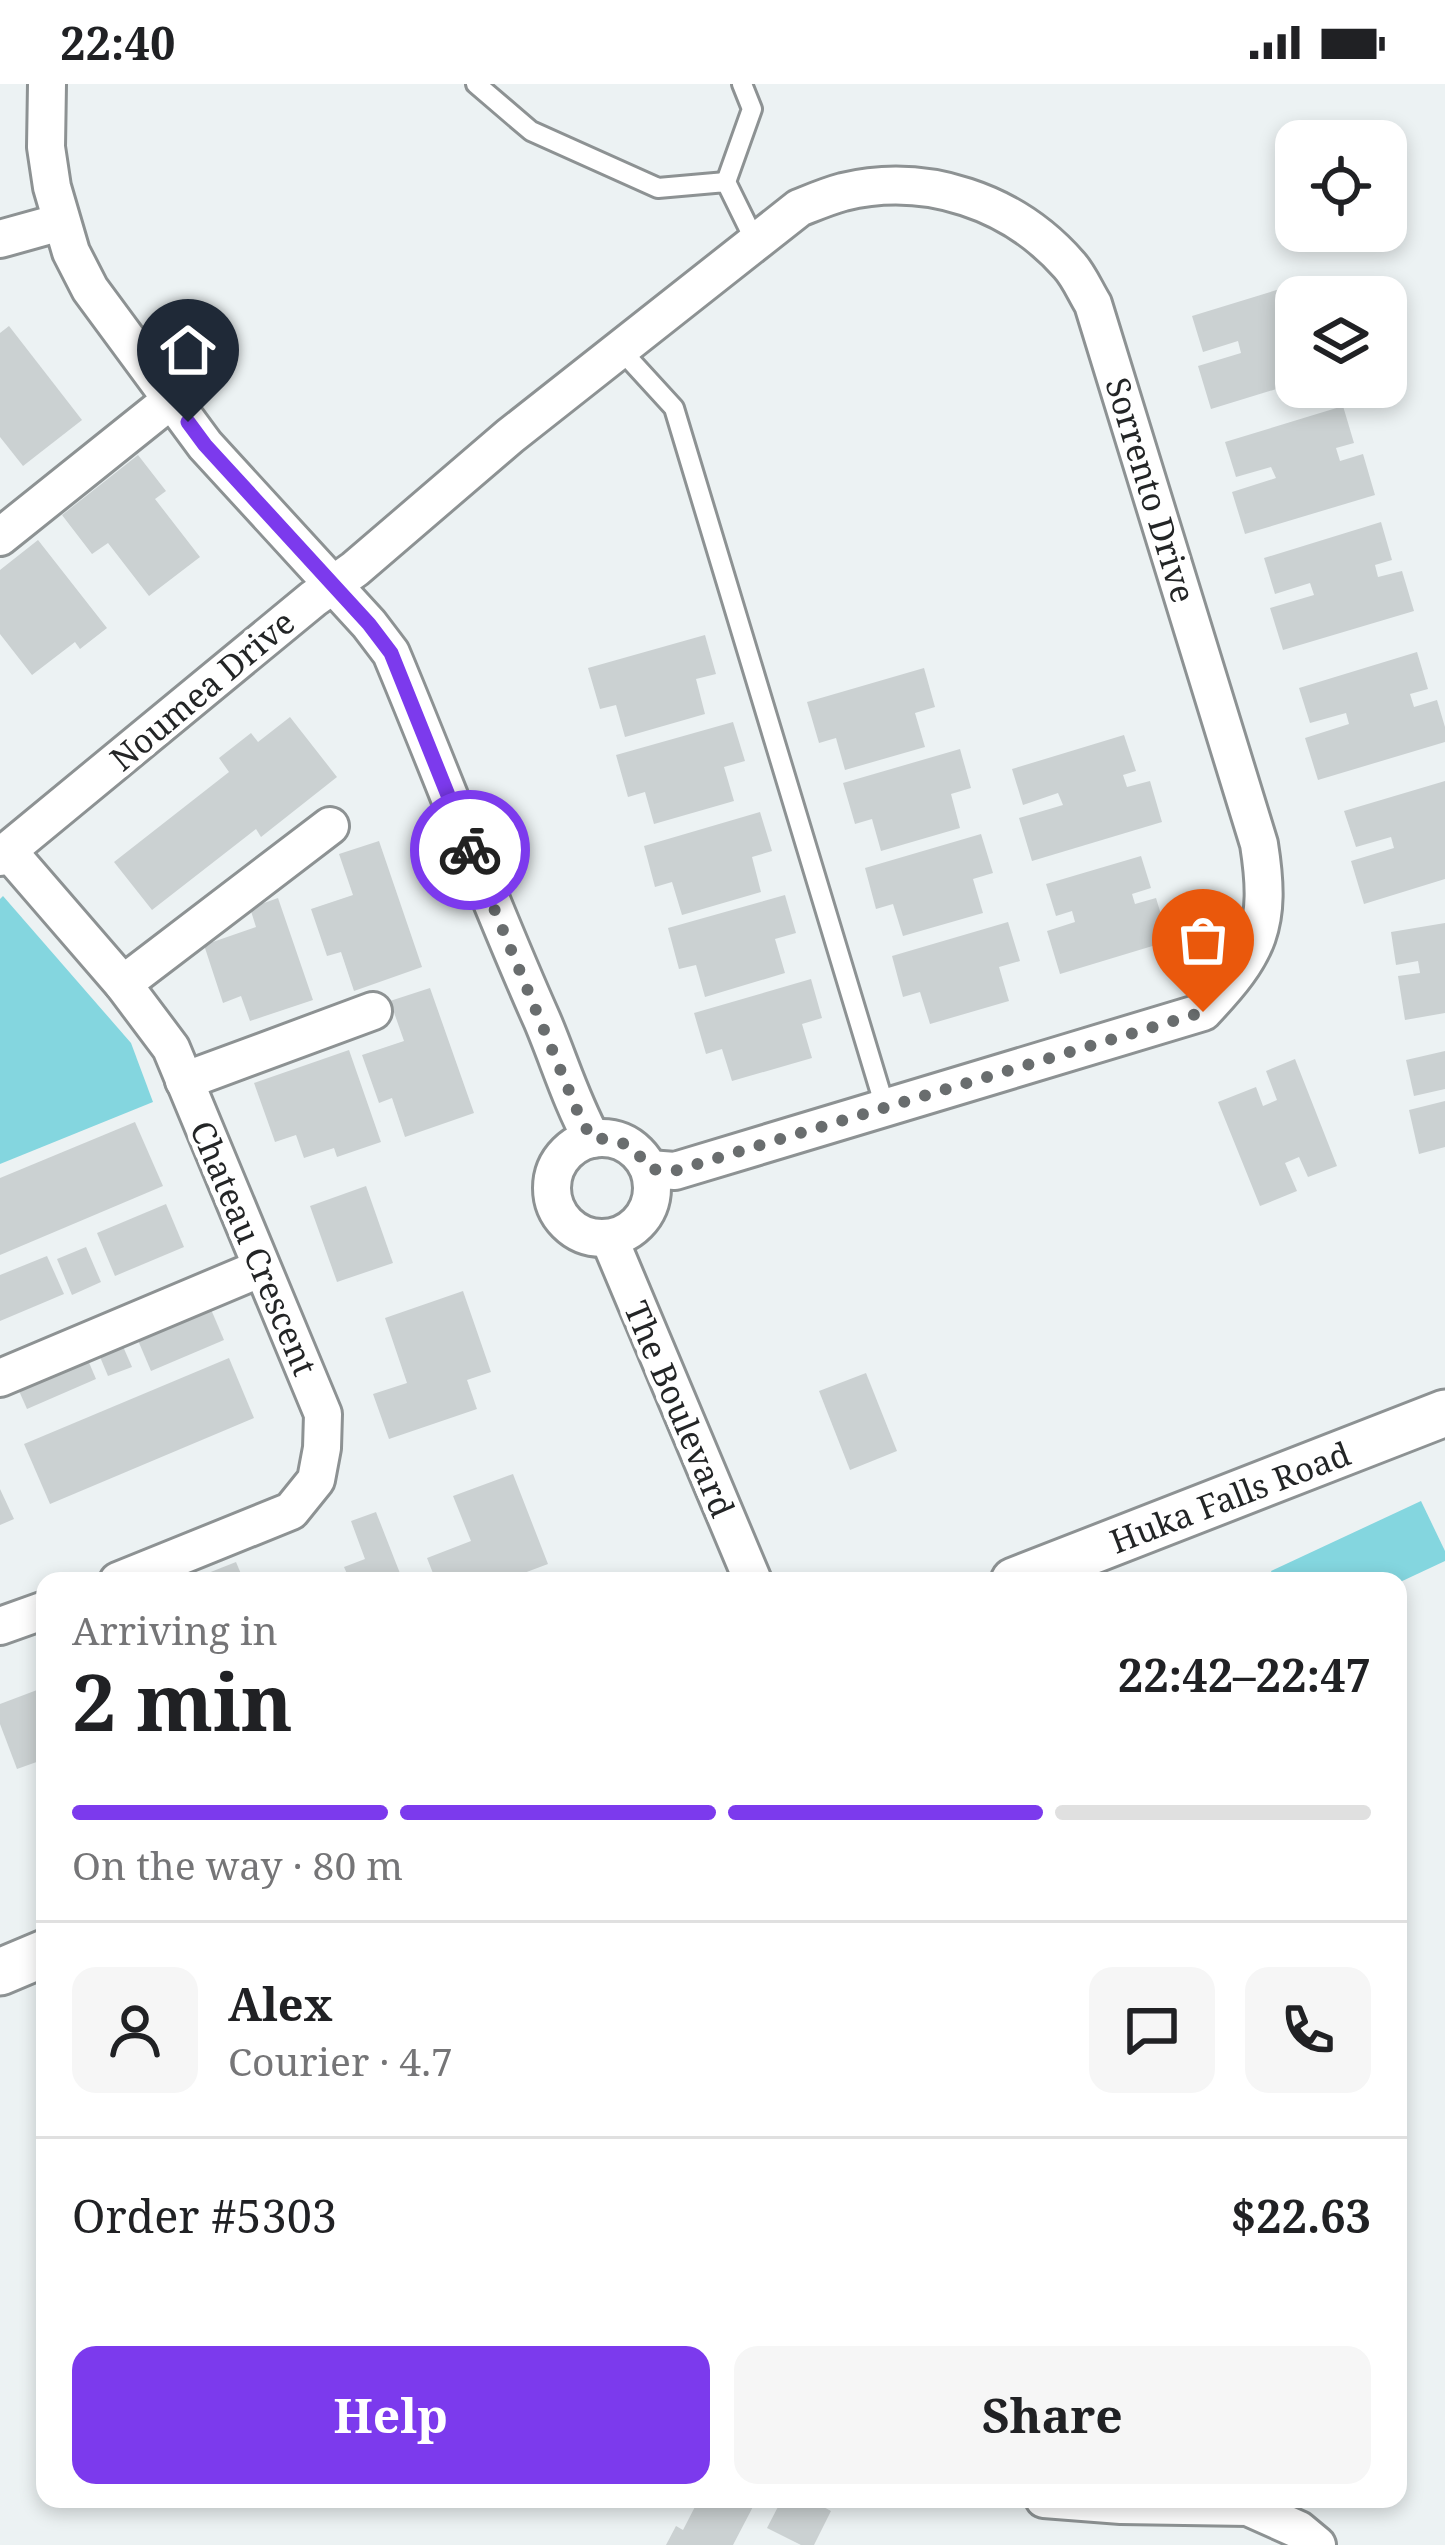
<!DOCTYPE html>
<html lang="en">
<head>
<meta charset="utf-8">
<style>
  :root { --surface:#fff; --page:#f6f6f6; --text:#202124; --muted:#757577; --line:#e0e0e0; --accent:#7c3aed }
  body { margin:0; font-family:"Noto Serif",serif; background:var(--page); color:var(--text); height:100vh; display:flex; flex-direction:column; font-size:45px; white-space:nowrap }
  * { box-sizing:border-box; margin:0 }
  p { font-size:39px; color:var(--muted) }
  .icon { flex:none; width:66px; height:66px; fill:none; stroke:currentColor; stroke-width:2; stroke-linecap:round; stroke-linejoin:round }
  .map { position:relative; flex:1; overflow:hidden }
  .side { position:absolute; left:36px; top:1488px; width:1371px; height:936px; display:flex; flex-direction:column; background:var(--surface); border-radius:24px; box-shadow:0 6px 18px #0003 }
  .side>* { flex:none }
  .fabs { position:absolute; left:1275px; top:36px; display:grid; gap:24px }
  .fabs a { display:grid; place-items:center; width:132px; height:132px; border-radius:24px; background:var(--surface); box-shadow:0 6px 18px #0003; font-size:60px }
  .pin { position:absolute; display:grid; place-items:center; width:102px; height:102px; color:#fff; margin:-123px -51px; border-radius:50% 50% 50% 0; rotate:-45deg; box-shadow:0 0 12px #0007 }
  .pin .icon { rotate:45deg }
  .courier { position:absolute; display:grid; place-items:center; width:120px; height:120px; margin:-60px; border:9px solid #7c3aed; border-radius:50%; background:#fff; color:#222; box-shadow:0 3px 15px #0007 }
  .summary em { font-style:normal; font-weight:700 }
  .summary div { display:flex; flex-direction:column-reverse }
  .summary { display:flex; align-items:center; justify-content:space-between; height:204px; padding:0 36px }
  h1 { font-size:78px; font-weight:700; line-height:90px }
  .bar { display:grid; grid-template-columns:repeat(4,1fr); gap:18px 12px; align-content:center; height:144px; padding:0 36px }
  .bar i { height:15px; border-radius:9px; background:var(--line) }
  .bar .on { background:var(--accent) }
  .bar p { grid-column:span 4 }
  .line { display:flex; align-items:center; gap:30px; padding:0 36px; border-top:3px solid var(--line) }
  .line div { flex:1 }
  .round { display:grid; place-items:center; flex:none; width:126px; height:126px; border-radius:24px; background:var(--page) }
  .action { display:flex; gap:24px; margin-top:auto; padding:24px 36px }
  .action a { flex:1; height:138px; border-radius:24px; background:var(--accent); color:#fff; font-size:48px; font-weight:700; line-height:138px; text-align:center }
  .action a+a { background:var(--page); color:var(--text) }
  .status { display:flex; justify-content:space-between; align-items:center; height:84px; padding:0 60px; background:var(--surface); direction:ltr }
  .status svg { height:33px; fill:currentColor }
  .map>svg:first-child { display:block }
  .green { fill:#84d6df }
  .building { fill:#cbd1d2 }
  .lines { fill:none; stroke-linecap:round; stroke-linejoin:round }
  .service-casing { stroke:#8d9293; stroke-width:24 }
  .minor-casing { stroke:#8d9293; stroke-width:42 }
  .tertiary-casing { stroke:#8d9293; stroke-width:51 }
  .service { stroke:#fff; stroke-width:18 }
  .minor { stroke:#fff; stroke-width:36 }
  .tertiary { stroke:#fff; stroke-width:45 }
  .done { stroke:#696d6e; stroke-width:12; stroke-dasharray:0 21.6 }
  .route { stroke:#7c3aed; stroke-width:15 }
  .labels { text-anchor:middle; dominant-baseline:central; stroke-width:10; stroke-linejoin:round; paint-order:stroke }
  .street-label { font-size:33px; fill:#232526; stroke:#fff }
</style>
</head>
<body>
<div class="status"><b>22:40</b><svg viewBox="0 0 49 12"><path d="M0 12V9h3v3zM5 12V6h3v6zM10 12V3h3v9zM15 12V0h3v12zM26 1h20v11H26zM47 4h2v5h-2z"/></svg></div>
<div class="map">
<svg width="1445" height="2461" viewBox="0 0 1445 2461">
  <rect width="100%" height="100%" fill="#ecf2f3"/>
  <!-- green -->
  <g class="green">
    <path d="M 3,812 L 131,959 L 153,1018 L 0,1080 L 0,815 Z"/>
    <path d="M 1421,1417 L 1445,1467 L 1445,1477 L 1398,1499 L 1275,1497 L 1271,1487 Z"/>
  </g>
  <!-- building -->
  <g class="building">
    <path d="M 1309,196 L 1314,213 L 1296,213 L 1296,299 L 1211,325 L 1198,282 L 1241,269 L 1238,257 L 1203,268 L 1192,232 Z"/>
    <path d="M 9,242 L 82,336 L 23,382 L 0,353 L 0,249 Z"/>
    <path d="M 1343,322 L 1354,359 L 1336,364 L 1340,377 L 1363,370 L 1375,411 L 1245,450 L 1232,408 L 1276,394 L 1271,383 L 1236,393 L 1225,358 Z"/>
    <path d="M 138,371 L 166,407 L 155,415 L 200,473 L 149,512 L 108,459 L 92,470 L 62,431 Z"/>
    <path d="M 1381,438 L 1392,476 L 1375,481 L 1378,493 L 1402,487 L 1414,527 L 1283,566 L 1270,524 L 1314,511 L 1310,499 L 1275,510 L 1264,474 Z"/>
    <path d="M 38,456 L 107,544 L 80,565 L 75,558 L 32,591 L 0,550 L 0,486 Z"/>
    <path d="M 705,551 L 716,590 L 696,595 L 705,630 L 625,653 L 616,621 L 600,625 L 588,584 Z"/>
    <path d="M 1417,568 L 1428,605 L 1410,610 L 1414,623 L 1437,616 L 1445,643 L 1445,658 L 1318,696 L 1305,654 L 1349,640 L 1346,629 L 1310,639 L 1299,604 Z"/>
    <path d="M 924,584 L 935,623 L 915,629 L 925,663 L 845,686 L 836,654 L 819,659 L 807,618 Z"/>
    <path d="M 290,633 L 337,693 L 261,753 L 256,745 L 152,826 L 114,778 L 229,688 L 219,674 L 251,649 L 258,658 Z"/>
    <path d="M 733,638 L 745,677 L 724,683 L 734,717 L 654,740 L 645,708 L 628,713 L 616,671 Z"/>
    <path d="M 1124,651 L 1136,687 L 1123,691 L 1127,703 L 1150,697 L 1162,738 L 1032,777 L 1019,734 L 1063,721 L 1058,709 L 1023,721 L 1012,685 Z"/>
    <path d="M 960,665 L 971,704 L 951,710 L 960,744 L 881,767 L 872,735 L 855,740 L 843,699 Z"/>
    <path d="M 1445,697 L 1445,795 L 1364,820 L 1351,777 L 1394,764 L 1391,753 L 1356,763 L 1344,727 Z"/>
    <path d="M 760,728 L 772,767 L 752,773 L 761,808 L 682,831 L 672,798 L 655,803 L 644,762 Z"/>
    <path d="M 981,750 L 993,789 L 973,795 L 983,829 L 903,852 L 893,820 L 876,825 L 865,784 Z"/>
    <path d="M 379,757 L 422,883 L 354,907 L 341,868 L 327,872 L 311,825 L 353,811 L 339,770 Z"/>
    <path d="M 1141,772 L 1151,804 L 1132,810 L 1135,820 L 1156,814 L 1169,857 L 1060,890 L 1047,847 L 1075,838 L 1072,827 L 1056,832 L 1046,800 Z"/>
    <path d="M 785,811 L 796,849 L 775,855 L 785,889 L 705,913 L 696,881 L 679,885 L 668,844 Z"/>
    <path d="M 278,814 L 313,916 L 250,937 L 241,912 L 223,919 L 204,861 L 256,843 L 250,824 Z"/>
    <path d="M 1008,838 L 1020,877 L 999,883 L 1009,917 L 930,940 L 920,908 L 903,913 L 892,872 Z"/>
    <path d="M 1445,839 L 1445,929 L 1405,936 L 1398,892 L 1420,889 L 1418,877 L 1396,881 L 1391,848 Z"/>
    <path d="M 811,895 L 822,934 L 802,940 L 812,974 L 732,997 L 722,965 L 706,970 L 694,929 Z"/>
    <path d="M 430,904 L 474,1029 L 405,1053 L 392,1014 L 379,1019 L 362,971 L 404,957 L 390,917 Z"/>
    <path d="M 349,966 L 381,1058 L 337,1073 L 334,1064 L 304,1074 L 296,1051 L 275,1058 L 254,999 Z"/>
    <path d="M 1445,967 L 1445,1005 L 1414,1012 L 1406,976 Z"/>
    <path d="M 1295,975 L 1337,1082 L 1308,1093 L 1299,1073 L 1285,1079 L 1297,1107 L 1260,1122 L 1218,1018 L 1256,1003 L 1263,1022 L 1277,1016 L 1266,987 Z"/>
    <path d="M 1445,1017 L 1445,1063 L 1419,1070 L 1409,1026 Z"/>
    <path d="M 135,1038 L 163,1102 L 0,1171 L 0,1094 Z"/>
    <path d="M 366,1102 L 393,1179 L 337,1198 L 310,1122 Z"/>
    <path d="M 166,1120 L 184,1163 L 115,1192 L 97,1149 Z"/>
    <path d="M 86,1163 L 101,1198 L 72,1211 L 57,1175 Z"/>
    <path d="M 47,1172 L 64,1210 L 0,1237 L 0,1191 Z"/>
    <path d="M 463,1207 L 491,1288 L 467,1296 L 477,1325 L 389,1355 L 373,1310 L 407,1299 L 385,1234 Z"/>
    <path d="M 207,1216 L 224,1256 L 151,1287 L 134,1247 Z"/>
    <path d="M 118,1251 L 132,1283 L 108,1292 L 95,1261 Z"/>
    <path d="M 82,1262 L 96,1295 L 27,1325 L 12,1291 Z"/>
    <path d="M 229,1274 L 254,1334 L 50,1420 L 24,1360 Z"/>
    <path d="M 866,1289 L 897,1367 L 850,1386 L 819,1307 Z"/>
    <path d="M 513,1390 L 548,1480 L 503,1497 L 436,1497 L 427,1474 L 471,1457 L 453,1412 Z"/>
    <path d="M 0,1405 L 14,1435 L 0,1441 Z"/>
    <path d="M 376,1428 L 403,1497 L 335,1497 L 348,1492 L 344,1483 L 365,1475 L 351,1437 Z"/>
    <path d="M 236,1478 L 244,1497 L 200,1497 L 198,1493 Z"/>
    <path d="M 45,1603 L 45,1675 L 17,1685 L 0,1640 L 0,1620 Z"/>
    <path d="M 699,2415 L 757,2415 L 733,2461 L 666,2461 L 676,2442 L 683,2446 Z"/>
    <path d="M 782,2415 L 809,2415 L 831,2427 L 814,2461 L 801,2461 L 767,2444 Z"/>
  </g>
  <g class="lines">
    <!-- service casing -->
    <g class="service-casing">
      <g id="service">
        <path d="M 476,0 L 531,47 L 658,104 L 726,98 L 755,157"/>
        <path d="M 726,98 L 752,25 L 742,0"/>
        <path d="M 620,265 L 674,324 L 885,1023"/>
      </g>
    </g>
    <!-- minor casing -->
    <g class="minor-casing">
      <g id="minor">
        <path d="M 47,0 L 46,63 L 52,103 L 71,168 L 90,205 L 205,361 L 369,540 L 391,569 C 442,691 488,815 542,936 C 559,976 571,1017 592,1055"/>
        <path d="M 0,155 L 61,138"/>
        <path d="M 0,453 L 171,316"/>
        <path d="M 8,767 L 123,900 L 171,964 L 323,1330 L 322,1364 L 316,1396 L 291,1427 L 118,1497"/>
        <path d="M 0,773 L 313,515 L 355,485 L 510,352 L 799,124 C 814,118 828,112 843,108 C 926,88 1013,117 1069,181 C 1079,192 1085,207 1093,220 L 1259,760 C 1272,842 1259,869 1203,928 L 675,1087 L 649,1085"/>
        <path d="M 123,900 L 330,742"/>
        <path d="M 184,997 L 373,927"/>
        <circle cx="602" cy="1104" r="50"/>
        <path d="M 609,1154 L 753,1497"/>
        <path d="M 0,1294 L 261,1184"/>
        <path d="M 0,1542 L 45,1526"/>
        <path d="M 1044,2415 L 1121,2421 L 1248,2423 L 1299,2446 L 1317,2461"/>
      </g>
    </g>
    <!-- tertiary casing -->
    <g class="tertiary-casing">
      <g id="tertiary">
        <path d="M 1014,1497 L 1445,1329"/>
        <path d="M 0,1888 L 45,1869"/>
      </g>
    </g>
    <!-- service -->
    <use href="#service" class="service"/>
    <!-- minor -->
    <use href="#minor" class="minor"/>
    <!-- tertiary -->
    <use href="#tertiary" class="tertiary"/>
  </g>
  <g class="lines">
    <!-- done -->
    <path class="done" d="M 470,766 L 579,1031 L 592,1055 C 619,1053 635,1062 649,1085 L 674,1087 L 1203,928"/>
    <!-- route -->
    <path class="route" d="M 188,338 L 205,361 L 369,540 L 391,569 L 470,766"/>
  </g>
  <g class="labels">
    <!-- street labels -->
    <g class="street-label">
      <text transform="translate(1151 406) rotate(73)">Sorrento Drive</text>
      <text transform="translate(202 606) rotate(-40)">Noumea Drive</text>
      <text transform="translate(254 1164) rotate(67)">Chateau Crescent</text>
      <text transform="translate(680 1325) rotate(67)">The Boulevard</text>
      <text transform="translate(1230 1413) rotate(-21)">Huka Falls Road</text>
    </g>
  </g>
</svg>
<div class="fabs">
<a><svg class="icon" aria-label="locate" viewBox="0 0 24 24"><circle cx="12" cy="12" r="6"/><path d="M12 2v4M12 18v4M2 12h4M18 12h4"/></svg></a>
<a><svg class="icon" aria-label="layers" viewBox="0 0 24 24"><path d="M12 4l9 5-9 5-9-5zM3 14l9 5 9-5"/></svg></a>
</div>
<div class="pin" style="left:1203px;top:928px;background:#ea580c"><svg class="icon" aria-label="bag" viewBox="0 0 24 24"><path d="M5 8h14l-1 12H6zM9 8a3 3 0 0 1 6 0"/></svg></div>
<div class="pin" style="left:188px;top:338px;background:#1f2937"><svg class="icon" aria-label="home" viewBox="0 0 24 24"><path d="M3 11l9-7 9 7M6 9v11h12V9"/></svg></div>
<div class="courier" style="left:470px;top:766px"><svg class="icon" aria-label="bike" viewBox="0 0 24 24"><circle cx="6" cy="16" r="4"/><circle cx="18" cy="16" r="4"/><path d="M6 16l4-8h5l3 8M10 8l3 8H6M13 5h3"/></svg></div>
<section class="side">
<div class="summary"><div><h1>2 min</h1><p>Arriving in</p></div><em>22:42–22:47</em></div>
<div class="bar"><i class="on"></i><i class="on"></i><i class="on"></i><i></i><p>On the way · 80 m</p></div>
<div class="line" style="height:216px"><a class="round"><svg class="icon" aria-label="person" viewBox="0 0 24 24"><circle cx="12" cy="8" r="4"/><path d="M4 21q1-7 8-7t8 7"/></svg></a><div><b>Alex</b><p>Courier · 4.7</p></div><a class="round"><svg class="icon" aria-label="chat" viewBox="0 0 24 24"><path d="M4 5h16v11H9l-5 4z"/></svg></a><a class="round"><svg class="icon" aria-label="phone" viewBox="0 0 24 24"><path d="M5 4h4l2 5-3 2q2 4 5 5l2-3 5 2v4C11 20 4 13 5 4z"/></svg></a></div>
<div class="line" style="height:156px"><div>Order #5303</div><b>$22.63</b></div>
<div class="action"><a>Help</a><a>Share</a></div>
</section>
</div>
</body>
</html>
